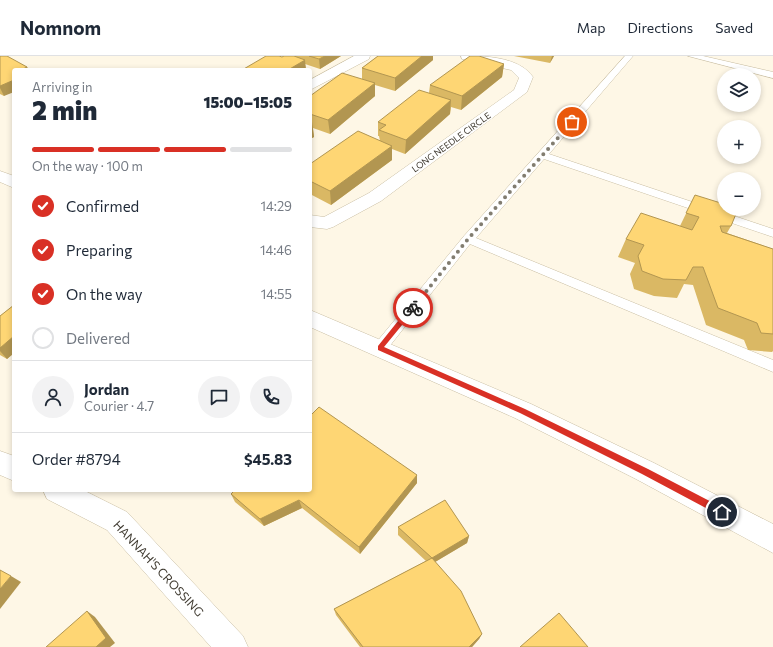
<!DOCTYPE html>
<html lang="en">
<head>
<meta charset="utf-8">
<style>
  :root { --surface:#fff; --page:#f2f2f3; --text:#1f2937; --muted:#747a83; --line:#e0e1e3; --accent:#d93025 }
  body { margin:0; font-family:Commissioner,sans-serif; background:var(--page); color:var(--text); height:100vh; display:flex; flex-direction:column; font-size:15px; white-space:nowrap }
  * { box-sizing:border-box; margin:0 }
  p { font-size:13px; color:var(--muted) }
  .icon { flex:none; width:22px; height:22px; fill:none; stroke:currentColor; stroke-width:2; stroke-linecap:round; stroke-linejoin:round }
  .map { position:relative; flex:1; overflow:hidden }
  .sheet { position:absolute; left:12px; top:12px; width:300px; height:424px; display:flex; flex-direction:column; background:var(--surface); border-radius:4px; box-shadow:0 2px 6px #0003 }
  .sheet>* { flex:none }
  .fabs { position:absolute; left:717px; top:12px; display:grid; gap:8px }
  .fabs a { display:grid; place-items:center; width:44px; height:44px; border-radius:50%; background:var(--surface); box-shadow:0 2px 6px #0003; font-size:20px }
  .pin { position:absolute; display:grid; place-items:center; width:34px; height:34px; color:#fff; margin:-17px; border:2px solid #fff; border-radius:50%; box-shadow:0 1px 4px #0007 }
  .courier { position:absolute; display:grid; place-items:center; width:40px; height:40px; margin:-20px; border:3px solid #d93025; border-radius:50%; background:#fff; color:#222; box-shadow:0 1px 5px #0007 }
  .headline em { font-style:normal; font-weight:800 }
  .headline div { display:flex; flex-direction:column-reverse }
  .headline { display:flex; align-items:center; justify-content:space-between; height:68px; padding:0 20px }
  h1 { font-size:26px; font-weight:800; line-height:30px }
  .bar { display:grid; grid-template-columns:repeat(4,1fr); gap:6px 4px; align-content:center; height:48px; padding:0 20px }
  .bar i { height:5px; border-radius:3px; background:var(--line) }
  .bar .current { background:var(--accent) }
  .bar p { grid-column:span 4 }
  .line { display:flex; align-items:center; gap:10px; padding:0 20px; border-top:1px solid var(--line) }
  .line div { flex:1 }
  .round { display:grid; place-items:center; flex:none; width:42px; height:42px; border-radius:21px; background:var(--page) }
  ol { padding:0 20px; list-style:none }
  li { display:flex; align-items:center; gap:12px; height:44px }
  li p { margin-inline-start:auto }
  li .icon { padding:4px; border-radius:50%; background:var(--accent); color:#fff; stroke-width:4 }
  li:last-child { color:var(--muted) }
  li i { width:22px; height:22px; border:2px solid var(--line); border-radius:50% }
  header { display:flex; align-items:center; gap:24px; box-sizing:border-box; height:56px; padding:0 20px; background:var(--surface); border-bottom:1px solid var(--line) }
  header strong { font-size:19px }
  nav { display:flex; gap:22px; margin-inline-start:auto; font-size:14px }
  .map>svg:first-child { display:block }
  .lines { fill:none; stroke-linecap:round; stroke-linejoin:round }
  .lane-casing { stroke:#c9bea3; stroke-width:1 }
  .street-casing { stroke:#c9bea3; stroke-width:1 }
  .lane { fill:#fff; fill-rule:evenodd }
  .street { fill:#fff; fill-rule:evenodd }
  .wall { fill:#dab864 }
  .shaded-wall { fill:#b29651 }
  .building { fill:#fed674; stroke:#b29651 }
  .route { fill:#d93025 }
  .done { stroke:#827d70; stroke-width:4; stroke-dasharray:0 7.2 }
  .labels { text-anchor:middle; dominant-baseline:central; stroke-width:3; stroke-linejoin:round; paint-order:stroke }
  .far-street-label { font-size:9px; fill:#403b31; stroke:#fff }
  .near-street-label { font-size:12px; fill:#403b31; stroke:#fff }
</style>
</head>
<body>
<header>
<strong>Nomnom</strong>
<nav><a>Map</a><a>Directions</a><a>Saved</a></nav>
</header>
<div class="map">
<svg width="773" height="591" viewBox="0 0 773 591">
  <rect width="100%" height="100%" fill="#fef7e6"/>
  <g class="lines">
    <!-- lane casing -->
    <g class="lane-casing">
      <g id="lane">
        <path d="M 625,0 L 633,0 L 549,98 L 773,173 L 773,181 L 544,103 L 476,182 L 773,304 L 773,316 L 470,188 L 385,296 L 380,297 L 375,296 L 373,292 L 375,288 L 464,180 Z"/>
        <path d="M 688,0 L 703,0 L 773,16 L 773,22 Z"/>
      </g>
    </g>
    <!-- street casing -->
    <g class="street-casing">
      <g id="street">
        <path d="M 354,0 L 370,0 L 369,3 L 310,34 L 310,24 Z"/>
        <path d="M 461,0 C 484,0 518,0 533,21 L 527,36 L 381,145 L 333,171 L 327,173 L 310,171 L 310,159 L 324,161 L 369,137 L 514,34 L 519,22 L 511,14 L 462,3 Z"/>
        <path d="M 0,115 L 14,120 L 14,132 L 0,126 Z"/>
        <path d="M 310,254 L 531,348 L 654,407 L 773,468 L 773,497 L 636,423 L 515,362 L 310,271 Z"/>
        <path d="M 0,395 L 14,400 L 14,425 L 0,419 Z"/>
        <path d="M 43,434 L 83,434 L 127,456 L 243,580 L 248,591 L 211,591 L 107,474 L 47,443 Z"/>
      </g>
    </g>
    <!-- lane -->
    <use href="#lane" class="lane"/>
    <!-- street -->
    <use href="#street" class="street"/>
  </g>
  <!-- wall -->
  <g class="wall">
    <path d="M 0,0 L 27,11 L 29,14 L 14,14 L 4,40 L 0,38 Z"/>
    <path d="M 284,0 L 341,0 L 320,13 L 305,8 L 306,14 L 242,14 Z"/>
    <path d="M 378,0 L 433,0 L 433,4 L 395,35 L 375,29 L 375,40 L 330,78 L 313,72 L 314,81 L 310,83 L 310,40 L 362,23 L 362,12 Z"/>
    <path d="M 514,0 L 554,0 L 550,7 Z"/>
    <path d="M 504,8 L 502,21 L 461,54 L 451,51 L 450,58 L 405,98 L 392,93 L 392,104 L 331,149 L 310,138 L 310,108 L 380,85 L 379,80 L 378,80 L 378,66 L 429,37 L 430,29 Z"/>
    <path d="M 695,139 L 731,170 L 727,177 L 773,193 L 773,295 L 772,296 L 748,294 L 744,284 L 706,269 L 693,229 L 684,228 L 677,242 L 654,240 L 634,233 L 630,218 L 635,207 L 618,201 L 626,183 L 680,170 Z"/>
    <path d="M 14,249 L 14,297 L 7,303 L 0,299 L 0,260 Z"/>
    <path d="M 417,419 L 417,427 L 360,498 L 302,452 L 264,470 L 235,446 L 231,438 Z"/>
    <path d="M 398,471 L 469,480 L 467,487 L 435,506 L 482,578 L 479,583 L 472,591 L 360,591 L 336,559 L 334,553 L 426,505 L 398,479 Z"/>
  </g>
  <!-- shaded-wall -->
  <g class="shaded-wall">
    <path d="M 325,0 L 341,0 L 320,13 L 319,3 Z"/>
    <path d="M 422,0 L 433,0 L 433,4 L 395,35 L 395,22 Z"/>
    <path d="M 552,0 L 554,0 L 550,7 Z"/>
    <path d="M 305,4 L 306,14 L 288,14 Z"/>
    <path d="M 504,8 L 502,21 L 461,54 L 462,40 Z"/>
    <path d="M 27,11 L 29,14 L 21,14 Z"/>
    <path d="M 14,24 L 14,36 L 4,40 L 0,32 L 0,30 Z"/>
    <path d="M 375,27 L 375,40 L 330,78 L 328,64 Z"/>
    <path d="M 451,44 L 450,58 L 405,98 L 406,84 Z"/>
    <path d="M 312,66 L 314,81 L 310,83 L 310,68 Z"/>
    <path d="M 392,90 L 392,104 L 331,149 L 330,135 Z"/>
    <path d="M 14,280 L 14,297 L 7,303 L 0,295 L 0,292 Z"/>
    <path d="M 417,419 L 417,427 L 360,498 L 359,491 Z"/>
    <path d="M 299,444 L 302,452 L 264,470 L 260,463 Z"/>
    <path d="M 469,480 L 467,487 L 430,509 L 432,502 Z"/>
    <path d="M 11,520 L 21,526 L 0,553 L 0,533 Z"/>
    <path d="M 87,555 L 95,561 L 115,587 L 110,591 L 96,591 Z"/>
    <path d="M 482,578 L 479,583 L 472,591 L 469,591 Z"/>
  </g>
  <!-- building -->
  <g class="building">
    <path d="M 0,0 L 7,0 L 27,11 L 21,14 L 14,14 L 14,24 L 0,30 Z"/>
    <path d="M 266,0 L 279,0 L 282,1 L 284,0 L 294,0 L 305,4 L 288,14 L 242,14 Z"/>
    <path d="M 309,0 L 325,0 L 319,3 Z"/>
    <path d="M 378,0 L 422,0 L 395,22 L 362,12 Z"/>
    <path d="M 470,0 L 479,0 L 504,8 L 462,40 L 430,29 Z"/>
    <path d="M 342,17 L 375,27 L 328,64 L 310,58 L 310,40 Z"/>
    <path d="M 419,34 L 451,44 L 406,84 L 379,74 L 386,69 L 378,66 Z"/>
    <path d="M 358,75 L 392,90 L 330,135 L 310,125 L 310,119 L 312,118 L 310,117 L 310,108 Z"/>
    <path d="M 695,139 L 724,148 L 724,153 L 738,153 L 731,170 L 720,170 L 722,176 L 773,193 L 773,278 L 761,277 L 757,267 L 718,252 L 703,211 L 693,211 L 686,224 L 663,223 L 642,215 L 638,200 L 644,189 L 626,183 L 641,157 L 692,174 L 699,161 L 686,157 Z"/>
    <path d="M 14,249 L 14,280 L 0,292 L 0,260 Z"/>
    <path d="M 319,351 L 417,419 L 359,491 L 299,444 L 260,463 L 231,438 L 235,434 L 310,434 L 310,360 Z"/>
    <path d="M 445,444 L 469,480 L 432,502 L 461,535 L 482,578 L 469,591 L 363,591 L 334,553 L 432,502 L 398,471 Z"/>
    <path d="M 0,514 L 11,520 L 0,533 Z"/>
    <path d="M 87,555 L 106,582 L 96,591 L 46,591 Z"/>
    <path d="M 559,557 L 588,591 L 520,591 Z"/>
  </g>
  <!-- route -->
  <path class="route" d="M 410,250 L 416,252 L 384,291 L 525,353 L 648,413 L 725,453 L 725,459 L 719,459 L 642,418 L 520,357 L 378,294 L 378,290 Z"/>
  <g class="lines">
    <!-- done -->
    <path class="done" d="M 413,252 L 468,183 L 572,66"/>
  </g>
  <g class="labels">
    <!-- far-street labels -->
    <g class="far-street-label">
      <text transform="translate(451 86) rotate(-36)">LONG NEEDLE CIRCLE</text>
    </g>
    <!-- near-street labels -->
    <g class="near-street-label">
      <text transform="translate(159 512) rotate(47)">HANNAH'S CROSSING</text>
    </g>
  </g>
</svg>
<div class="fabs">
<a><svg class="icon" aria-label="layers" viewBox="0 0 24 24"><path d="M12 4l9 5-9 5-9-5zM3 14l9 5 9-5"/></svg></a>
<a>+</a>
<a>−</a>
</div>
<div class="pin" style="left:572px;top:66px;background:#ea580c"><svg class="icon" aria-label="bag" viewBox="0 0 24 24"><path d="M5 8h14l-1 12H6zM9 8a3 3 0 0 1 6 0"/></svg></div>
<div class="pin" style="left:722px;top:456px;background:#1f2937"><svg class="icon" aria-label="home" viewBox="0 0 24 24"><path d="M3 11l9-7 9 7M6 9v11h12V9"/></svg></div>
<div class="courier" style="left:413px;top:252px"><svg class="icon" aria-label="bike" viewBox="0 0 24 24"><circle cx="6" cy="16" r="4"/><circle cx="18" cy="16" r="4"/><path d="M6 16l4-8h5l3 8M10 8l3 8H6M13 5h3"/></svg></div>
<section class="sheet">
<div class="headline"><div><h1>2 min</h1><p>Arriving in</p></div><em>15:00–15:05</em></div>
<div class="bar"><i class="current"></i><i class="current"></i><i class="current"></i><i></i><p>On the way · 100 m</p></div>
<ol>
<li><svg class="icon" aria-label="check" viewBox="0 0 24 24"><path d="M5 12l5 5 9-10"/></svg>Confirmed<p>14:29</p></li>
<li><svg class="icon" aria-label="check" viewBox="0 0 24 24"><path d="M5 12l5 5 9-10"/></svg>Preparing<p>14:46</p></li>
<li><svg class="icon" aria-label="check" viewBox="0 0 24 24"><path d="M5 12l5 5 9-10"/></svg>On the way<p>14:55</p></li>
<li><i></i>Delivered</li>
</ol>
<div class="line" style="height:72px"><a class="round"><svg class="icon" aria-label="person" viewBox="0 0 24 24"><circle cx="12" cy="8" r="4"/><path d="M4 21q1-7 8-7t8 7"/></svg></a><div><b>Jordan</b><p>Courier · 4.7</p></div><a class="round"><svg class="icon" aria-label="chat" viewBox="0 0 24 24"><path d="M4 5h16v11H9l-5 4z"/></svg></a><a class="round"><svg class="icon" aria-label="phone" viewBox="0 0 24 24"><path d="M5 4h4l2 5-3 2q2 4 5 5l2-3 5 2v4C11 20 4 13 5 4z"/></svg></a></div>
<div class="line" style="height:52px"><div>Order #8794</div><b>$45.83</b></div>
</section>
</div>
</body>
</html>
